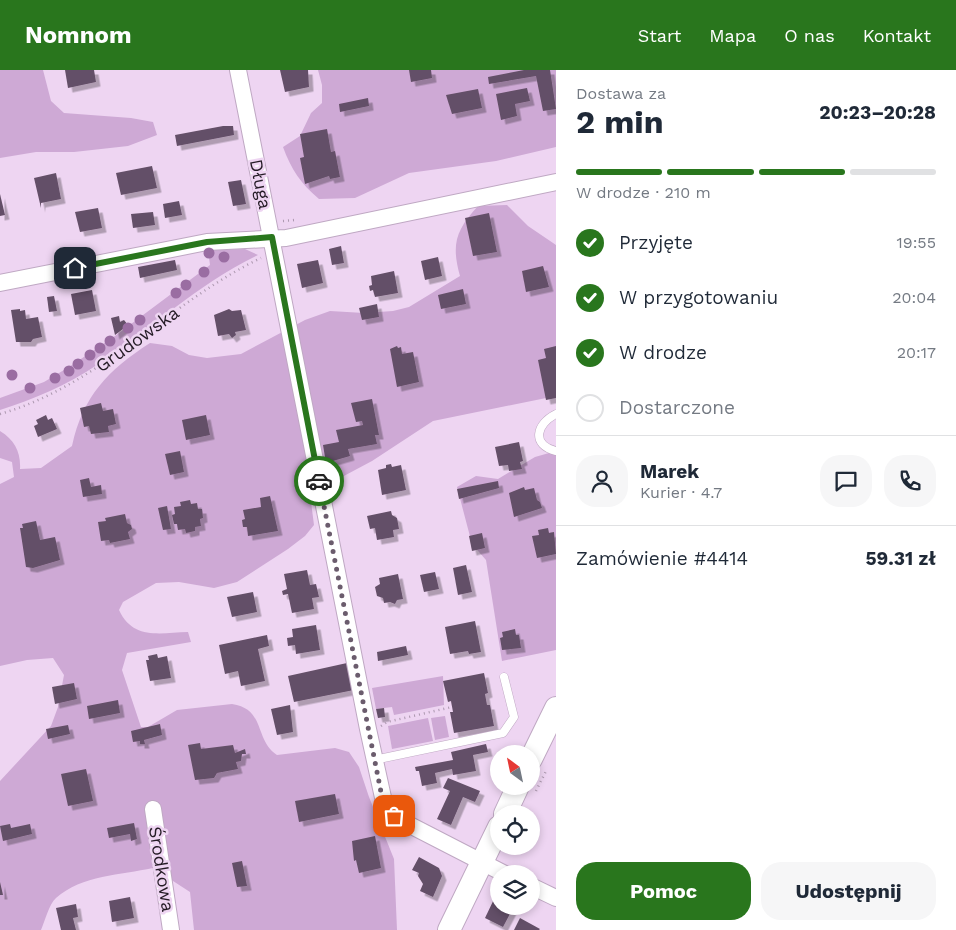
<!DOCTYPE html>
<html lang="pl">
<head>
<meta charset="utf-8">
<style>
  :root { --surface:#fff; --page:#f6f6f7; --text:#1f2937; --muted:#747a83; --line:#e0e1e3; --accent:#29761d }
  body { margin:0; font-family:"Work Sans",sans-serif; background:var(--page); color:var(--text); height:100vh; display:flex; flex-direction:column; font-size:19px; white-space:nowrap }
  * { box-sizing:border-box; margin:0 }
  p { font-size:16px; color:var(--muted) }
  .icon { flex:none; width:28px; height:28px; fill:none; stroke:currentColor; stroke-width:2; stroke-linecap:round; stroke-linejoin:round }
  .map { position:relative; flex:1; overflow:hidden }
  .sheet { display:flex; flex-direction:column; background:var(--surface); width:400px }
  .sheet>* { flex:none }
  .needle { width:32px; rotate:327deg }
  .tools { position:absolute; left:490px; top:675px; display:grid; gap:10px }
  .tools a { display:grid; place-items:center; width:50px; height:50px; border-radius:50%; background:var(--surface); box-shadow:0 2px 8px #0003; font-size:25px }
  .pin { position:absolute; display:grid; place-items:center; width:42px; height:42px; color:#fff; margin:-21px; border-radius:10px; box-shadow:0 2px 8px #0006 }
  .courier { position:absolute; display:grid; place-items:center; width:50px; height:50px; margin:-25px; border:4px solid #29761d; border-radius:50%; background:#fff; color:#222; box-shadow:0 1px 6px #0007 }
  .headline em { font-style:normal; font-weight:700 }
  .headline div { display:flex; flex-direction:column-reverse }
  .headline { display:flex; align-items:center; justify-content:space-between; height:85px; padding:0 20px }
  h1 { font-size:32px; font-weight:700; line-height:38px }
  .bar { display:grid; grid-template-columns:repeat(4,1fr); gap:8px 5px; align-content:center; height:60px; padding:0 20px }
  .bar i { height:6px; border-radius:4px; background:var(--line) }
  .bar .active { background:var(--accent) }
  .bar p { grid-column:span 4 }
  .line { display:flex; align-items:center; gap:12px; padding:0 20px; border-top:1px solid var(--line) }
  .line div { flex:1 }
  .round { display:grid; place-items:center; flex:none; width:52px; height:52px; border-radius:20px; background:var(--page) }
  ol { padding:0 20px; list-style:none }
  li { display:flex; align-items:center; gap:15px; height:55px }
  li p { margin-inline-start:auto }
  li .icon { padding:5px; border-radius:50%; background:var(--accent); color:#fff; stroke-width:4 }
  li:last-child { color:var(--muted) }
  li i { width:28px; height:28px; border:2px solid var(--line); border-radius:50% }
  .button { display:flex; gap:10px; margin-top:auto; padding:10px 20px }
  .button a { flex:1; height:58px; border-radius:20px; background:var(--accent); color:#fff; font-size:20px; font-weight:700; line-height:58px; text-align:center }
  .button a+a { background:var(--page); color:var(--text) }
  header { display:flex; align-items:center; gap:30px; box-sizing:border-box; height:70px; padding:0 25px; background:var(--accent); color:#fff }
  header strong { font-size:24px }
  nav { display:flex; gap:28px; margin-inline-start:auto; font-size:18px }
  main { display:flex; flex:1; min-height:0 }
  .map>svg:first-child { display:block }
  .green { fill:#cea9d5 }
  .building { fill:#644f67; filter:url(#shadow) }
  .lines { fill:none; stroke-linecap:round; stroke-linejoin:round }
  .service-casing { stroke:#bfa8c3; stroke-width:9 }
  .minor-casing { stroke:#bfa8c3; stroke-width:18 }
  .secondary-casing { stroke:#bfa8c3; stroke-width:24 }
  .path { stroke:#ac98af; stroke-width:2.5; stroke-dasharray:1 4; stroke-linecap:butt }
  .service { stroke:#fff; stroke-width:8 }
  .minor { stroke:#fff; stroke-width:16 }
  .secondary { stroke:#fff; stroke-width:22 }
  .tree { fill:#9a6da2 }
  .done { stroke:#6b5c6d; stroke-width:5; stroke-dasharray:0 9 }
  .route { stroke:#29761d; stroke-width:6 }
  .labels { text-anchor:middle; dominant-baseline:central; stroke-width:5; stroke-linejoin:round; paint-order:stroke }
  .street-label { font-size:18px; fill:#241b25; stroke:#eed5f2 }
</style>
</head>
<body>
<header>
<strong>Nomnom</strong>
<nav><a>Start</a><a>Mapa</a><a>O nas</a><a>Kontakt</a></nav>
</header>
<main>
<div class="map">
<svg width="556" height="860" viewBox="0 0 556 860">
  <defs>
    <filter id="shadow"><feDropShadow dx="4.5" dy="4.5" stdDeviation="0" flood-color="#0004"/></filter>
  </defs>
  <rect width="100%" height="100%" fill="#eed5f2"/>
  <!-- green -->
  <g class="green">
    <path d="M 0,0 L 43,0 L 51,31 L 64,43 L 131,48 L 153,52 L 157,65 L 128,76 L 74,82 L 36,82 L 0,88 Z"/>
    <path d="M 318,0 L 556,0 L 556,77 L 496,91 L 409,103 L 355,128 L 319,129 C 301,114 291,99 283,77 L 300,66 L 311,43 L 322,33 L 322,15 Z"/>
    <path d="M 507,135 L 528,156 L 556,175 L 556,326 L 433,351 L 372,391 L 310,424 L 314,455 L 305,466 L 288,479 L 237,512 L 214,518 L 179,512 L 156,513 L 123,532 L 119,540 C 133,570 159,563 188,562 L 191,572 L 127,583 L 122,600 L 141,657 L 148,657 L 177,640 L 232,634 C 266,639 254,670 277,685 L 335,678 L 349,682 L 359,697 L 369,727 L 394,789 L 397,860 L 194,860 L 190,822 L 153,798 C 121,805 82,805 56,828 C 49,834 45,851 41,860 L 0,860 L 0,711 L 51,656 L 58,637 L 64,605 L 53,588 L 27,590 L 0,596 L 0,414 L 14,407 L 12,392 L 0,388 L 0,361 C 15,370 21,383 20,399 L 41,398 L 72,376 C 83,326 108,300 150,273 L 172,276 L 189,285 L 207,288 L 241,284 L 305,250 L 330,241 L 364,243 L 393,241 L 409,237 L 460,206 C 451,174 456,160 478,136 Z"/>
    <path d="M 245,179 L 258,185 C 196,215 153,258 97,295 C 67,315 34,329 0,340 L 0,328 L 44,312 L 69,297 L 115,266 L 210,195 L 208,180 Z"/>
    <path d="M 556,381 L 556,580 L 502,591 L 486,490 L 472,474 L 457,417 L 476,406 L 498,409 L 535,387 Z"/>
    <path d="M 443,606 L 444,635 L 394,645 L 392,637 L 376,639 L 372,618 Z"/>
    <path d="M 445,646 L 449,667 L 435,670 L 431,648 Z"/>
    <path d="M 428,648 L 433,671 L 392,679 L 388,656 Z"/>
  </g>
  <!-- building -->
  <g class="building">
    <path d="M 65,0 L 94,0 L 96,12 L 68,18 Z"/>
    <path d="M 280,0 L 308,0 L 309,17 L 285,22 Z"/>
    <path d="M 409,0 L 431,0 L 432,8 L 411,12 Z"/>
    <path d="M 524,0 L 550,0 L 556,39 L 543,41 L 536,6 L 489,14 L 488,7 Z"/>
    <path d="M 527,18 L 530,31 L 515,34 L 517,46 L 501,50 L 496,24 Z"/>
    <path d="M 478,19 L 482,38 L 452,44 L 446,25 Z"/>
    <path d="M 368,28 L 369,36 L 340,42 L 339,34 Z"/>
    <path d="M 223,56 L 233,56 L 234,65 L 177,76 L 175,65 Z"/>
    <path d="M 327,59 L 331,82 L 335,81 L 340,107 L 330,109 L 329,106 L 305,114 L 300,88 L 304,87 L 300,64 Z"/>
    <path d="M 152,96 L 157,118 L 121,125 L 116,103 Z"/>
    <path d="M 56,103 L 61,129 L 41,133 L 41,138 L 34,108 Z"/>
    <path d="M 241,110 L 246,134 L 233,136 L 228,112 Z"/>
    <path d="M 0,124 L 5,145 L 0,146 Z"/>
    <path d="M 179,131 L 182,145 L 165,148 L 163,134 Z"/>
    <path d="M 98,138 L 102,158 L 80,162 L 75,142 Z"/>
    <path d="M 153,142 L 155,155 L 133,158 L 131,144 Z"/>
    <path d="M 489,143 L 497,182 L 473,186 L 465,148 Z"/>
    <path d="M 341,176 L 344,193 L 332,195 L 329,179 Z"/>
    <path d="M 438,187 L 442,206 L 425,210 L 421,191 Z"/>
    <path d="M 175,190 L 177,200 L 140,208 L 138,197 Z"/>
    <path d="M 318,190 L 323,213 L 302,218 L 297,194 Z"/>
    <path d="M 543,196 L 549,217 L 526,222 L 522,201 Z"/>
    <path d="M 394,201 L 398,223 L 375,227 L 373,220 L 370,221 L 369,216 L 372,215 L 371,206 Z"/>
    <path d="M 463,219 L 466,234 L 441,239 L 438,225 Z"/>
    <path d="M 92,220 L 96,241 L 75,245 L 71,224 Z"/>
    <path d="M 54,226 L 57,241 L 49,242 L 47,227 Z"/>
    <path d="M 377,234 L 379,247 L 362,250 L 359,238 Z"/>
    <path d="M 20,239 L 20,241 L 25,240 L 26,249 L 38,247 L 42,267 L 33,269 L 31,272 L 16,272 L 11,240 Z"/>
    <path d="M 229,239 L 232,241 L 241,240 L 246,260 L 235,262 L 236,265 L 232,268 L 229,264 L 218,266 L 214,245 Z"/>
    <path d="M 119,246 L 120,252 L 124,250 L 128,255 L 115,265 L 111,248 Z"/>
    <path d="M 397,276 L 398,278 L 401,277 L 402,284 L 413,282 L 419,312 L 397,317 L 390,279 Z"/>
    <path d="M 556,276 L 556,328 L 546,330 L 538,290 L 546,288 L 544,279 Z"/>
    <path d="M 372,329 L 379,365 L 375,365 L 377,374 L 348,379 L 350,386 L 326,393 L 323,375 L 339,372 L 336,360 L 363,355 L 362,351 L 356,352 L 351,333 Z"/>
    <path d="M 101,333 L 103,341 L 113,339 L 116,354 L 108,356 L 109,362 L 91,364 L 89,356 L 84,357 L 80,338 Z"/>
    <path d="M 46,345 L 48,350 L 52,348 L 57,359 L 38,367 L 34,356 L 38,354 L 36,350 Z"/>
    <path d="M 206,345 L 210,365 L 186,370 L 182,350 Z"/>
    <path d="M 519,372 L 523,391 L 520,392 L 522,399 L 509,401 L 508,395 L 499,396 L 495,377 Z"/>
    <path d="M 180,381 L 184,402 L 170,405 L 165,384 Z"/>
    <path d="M 391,394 L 392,397 L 401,395 L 406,420 L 382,425 L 378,400 L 386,398 L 386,395 Z"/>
    <path d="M 89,408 L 91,417 L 101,415 L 102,424 L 83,427 L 80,410 Z"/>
    <path d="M 498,411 L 499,418 L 459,429 L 457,419 Z"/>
    <path d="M 524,417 L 525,420 L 534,418 L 537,430 L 540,432 L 542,438 L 514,447 L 509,423 Z"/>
    <path d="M 270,426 L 278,461 L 248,466 L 247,457 L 243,457 L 242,450 L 245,449 L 243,440 L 261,437 L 260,428 Z"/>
    <path d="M 190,430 L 191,434 L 197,433 L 198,439 L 202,439 L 203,448 L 200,449 L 201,456 L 195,457 L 195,461 L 186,463 L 185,459 L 178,460 L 177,454 L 174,454 L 172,445 L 175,444 L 174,437 L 181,436 L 180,432 Z"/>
    <path d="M 167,436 L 171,459 L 163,460 L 158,438 Z"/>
    <path d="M 391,441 L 392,445 L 397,448 L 399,459 L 393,460 L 394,467 L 377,470 L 375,458 L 370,459 L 367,446 Z"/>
    <path d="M 125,444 L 127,453 L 131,455 L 132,459 L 128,462 L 130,469 L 110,473 L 109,470 L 101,471 L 98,452 L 106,451 L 105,448 Z"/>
    <path d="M 36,451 L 40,470 L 55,467 L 60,490 L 33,498 L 26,497 L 20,458 L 23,458 L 22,454 Z"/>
    <path d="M 548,458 L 549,463 L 554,462 L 556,484 L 537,488 L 532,466 L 539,465 L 538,460 Z"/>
    <path d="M 482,463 L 485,478 L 472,481 L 469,466 Z"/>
    <path d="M 466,495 L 472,522 L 458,525 L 453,498 Z"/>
    <path d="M 307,500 L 310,515 L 316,514 L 319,527 L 312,528 L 314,539 L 292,543 L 288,524 L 283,525 L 282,521 L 287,519 L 284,504 Z"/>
    <path d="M 435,502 L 439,519 L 424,522 L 420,505 Z"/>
    <path d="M 398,504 L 403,529 L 397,530 L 395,534 L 390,532 L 384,533 L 383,528 L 377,526 L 375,517 L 380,514 L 379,508 Z"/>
    <path d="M 253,522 L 257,542 L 232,547 L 227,527 Z"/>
    <path d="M 475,551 L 481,582 L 469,584 L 468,581 L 450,584 L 445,557 Z"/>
    <path d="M 316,555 L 320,580 L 296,584 L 295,575 L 288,576 L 287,568 L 293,567 L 292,559 Z"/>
    <path d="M 515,559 L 516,565 L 519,565 L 521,578 L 502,580 L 500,568 L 503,567 L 502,562 Z"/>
    <path d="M 267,565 L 269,576 L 258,579 L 265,611 L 241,616 L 238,601 L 225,604 L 219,575 Z"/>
    <path d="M 406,576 L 408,585 L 378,591 L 377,582 Z"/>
    <path d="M 157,584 L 158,588 L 167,586 L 171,608 L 150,611 L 146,590 L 149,590 L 148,586 Z"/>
    <path d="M 347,593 L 348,593 L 354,620 L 294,632 L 288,606 Z"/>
    <path d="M 484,603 L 488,623 L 485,624 L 487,635 L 490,635 L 494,656 L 454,663 L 450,642 L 453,642 L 451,631 L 448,632 L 443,611 Z"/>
    <path d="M 74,613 L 77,629 L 55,634 L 52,617 Z"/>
    <path d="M 118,630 L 120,643 L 89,649 L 87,636 Z"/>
    <path d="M 290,635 L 293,662 L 277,665 L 271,639 Z"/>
    <path d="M 384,638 L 385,647 L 378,648 L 376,639 Z"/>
    <path d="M 160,654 L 162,665 L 144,670 L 145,674 L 140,674 L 140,671 L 133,672 L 131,661 Z"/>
    <path d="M 68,655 L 70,664 L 48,669 L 46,659 Z"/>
    <path d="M 200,673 L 201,679 L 233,675 L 235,683 L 245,679 L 246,684 L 242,684 L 241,691 L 236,692 L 238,699 L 217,703 L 214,708 L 195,710 L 188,675 Z"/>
    <path d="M 486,674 L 488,682 L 473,685 L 476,701 L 453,705 L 452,699 L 435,703 L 437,713 L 422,716 L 419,701 L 416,701 L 415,697 L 453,690 L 451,682 Z"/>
    <path d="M 86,699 L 93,731 L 68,736 L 61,704 Z"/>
    <path d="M 448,708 L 480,721 L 475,732 L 463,727 L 451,755 L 437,749 L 450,721 L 443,718 Z"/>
    <path d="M 335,724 L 339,744 L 299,752 L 295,731 Z"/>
    <path d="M 134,753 L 137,769 L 131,771 L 130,764 L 109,768 L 107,758 Z"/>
    <path d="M 10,754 L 11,758 L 30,754 L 32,764 L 3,771 L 0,756 Z"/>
    <path d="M 375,766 L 381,798 L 359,803 L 356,790 L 354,791 L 352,771 Z"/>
    <path d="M 419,787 L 439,798 L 442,806 L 433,827 L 420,821 L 423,814 L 418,806 L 419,803 L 412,800 Z"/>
    <path d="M 242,791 L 247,816 L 237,817 L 232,793 Z"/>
    <path d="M 0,812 L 3,825 L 0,825 Z"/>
    <path d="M 496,825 L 499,826 L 499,836 L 514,836 L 503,857 L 485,848 Z"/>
    <path d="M 130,827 L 134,848 L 112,852 L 109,831 Z"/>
    <path d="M 76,834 L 78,847 L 73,848 L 76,860 L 61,860 L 56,838 Z"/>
    <path d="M 520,848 L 540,859 L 539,860 L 514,860 Z"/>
  </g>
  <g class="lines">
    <!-- service casing -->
    <g class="service-casing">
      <g id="service">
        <path d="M 556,344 C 536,354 531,375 556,381"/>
        <path d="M 374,690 L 503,663 L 514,647 L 504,607"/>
      </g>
    </g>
    <!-- minor casing -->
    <g class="minor-casing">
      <g id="minor">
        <path d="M 238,0 L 368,659 L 384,732 L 388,740 L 400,750 L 505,804"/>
        <path d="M 0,213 L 207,172 L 286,168 L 556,112"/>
        <path d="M 153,739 L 171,860"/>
        <path d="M 531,816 L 556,828"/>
      </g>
    </g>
    <!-- secondary casing -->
    <g class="secondary-casing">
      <g id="secondary">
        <path d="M 531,689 L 556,638"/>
        <path d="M 505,744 L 518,716"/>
        <path d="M 449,860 L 499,757"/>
      </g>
    </g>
    <!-- path -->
    <g class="path">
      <path d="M 283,151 L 295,150"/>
      <path d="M 0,344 C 101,315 169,232 261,188"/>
      <path d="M 381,656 L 387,652 L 452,637"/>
      <path d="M 536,721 L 546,701"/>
    </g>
    <!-- service -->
    <use href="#service" class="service"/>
    <!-- minor -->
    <use href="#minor" class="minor"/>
    <!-- secondary -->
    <use href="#secondary" class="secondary"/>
  </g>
  <!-- trees -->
  <g class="tree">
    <circle cx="209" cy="183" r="5.5"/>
    <circle cx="224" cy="187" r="5.5"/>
    <circle cx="204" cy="202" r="5.5"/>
    <circle cx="186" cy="215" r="5.5"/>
    <circle cx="176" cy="223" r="5.5"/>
    <circle cx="140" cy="250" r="5.5"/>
    <circle cx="128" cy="258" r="5.5"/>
    <circle cx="110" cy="271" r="5.5"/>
    <circle cx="100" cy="278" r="5.5"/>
    <circle cx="90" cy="285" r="5.5"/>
    <circle cx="78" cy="294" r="5.5"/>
    <circle cx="69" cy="301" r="5.5"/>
    <circle cx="12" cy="305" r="5.5"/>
    <circle cx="55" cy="308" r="5.5"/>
    <circle cx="30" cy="318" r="5.5"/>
  </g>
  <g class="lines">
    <!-- done -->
    <path class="done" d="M 319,411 L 381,722 L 388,740 L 394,746"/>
    <!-- route -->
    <path class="route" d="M 75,198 L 207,172 L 272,167 L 319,411"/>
  </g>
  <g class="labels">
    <!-- street labels -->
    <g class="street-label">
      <text transform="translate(261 114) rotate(79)">Długa</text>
      <text transform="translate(137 269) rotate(-36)">Grudowska</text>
      <text transform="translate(162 799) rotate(81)">Środkowa</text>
    </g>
  </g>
</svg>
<div class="tools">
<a><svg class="needle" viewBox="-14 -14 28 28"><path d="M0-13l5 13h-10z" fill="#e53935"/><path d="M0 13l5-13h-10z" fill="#747a83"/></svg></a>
<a><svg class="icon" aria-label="locate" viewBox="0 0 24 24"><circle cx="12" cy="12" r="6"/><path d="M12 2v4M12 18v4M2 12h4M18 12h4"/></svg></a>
<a><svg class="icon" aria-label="layers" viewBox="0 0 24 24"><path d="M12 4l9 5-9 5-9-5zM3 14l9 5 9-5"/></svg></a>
</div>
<div class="pin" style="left:394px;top:746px;background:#ea580c"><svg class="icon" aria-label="bag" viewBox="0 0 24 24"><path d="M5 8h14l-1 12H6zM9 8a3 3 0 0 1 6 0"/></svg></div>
<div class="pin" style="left:75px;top:198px;background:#1f2937"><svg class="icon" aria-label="home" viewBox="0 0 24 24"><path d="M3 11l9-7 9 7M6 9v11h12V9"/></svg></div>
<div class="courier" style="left:319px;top:411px"><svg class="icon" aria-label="car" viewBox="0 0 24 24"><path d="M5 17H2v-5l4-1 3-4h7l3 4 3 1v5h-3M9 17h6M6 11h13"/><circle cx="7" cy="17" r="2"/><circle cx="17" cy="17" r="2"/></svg></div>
</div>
<section class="sheet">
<div class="headline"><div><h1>2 min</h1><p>Dostawa za</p></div><em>20:23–20:28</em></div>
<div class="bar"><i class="active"></i><i class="active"></i><i class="active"></i><i></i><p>W drodze · 210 m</p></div>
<ol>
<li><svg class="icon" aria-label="check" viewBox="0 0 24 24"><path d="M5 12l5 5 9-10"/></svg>Przyjęte<p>19:55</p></li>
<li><svg class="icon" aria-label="check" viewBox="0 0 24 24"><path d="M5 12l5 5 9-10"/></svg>W przygotowaniu<p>20:04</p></li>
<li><svg class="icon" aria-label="check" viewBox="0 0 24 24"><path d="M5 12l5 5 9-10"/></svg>W drodze<p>20:17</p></li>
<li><i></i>Dostarczone</li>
</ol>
<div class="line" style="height:90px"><a class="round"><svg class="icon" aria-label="person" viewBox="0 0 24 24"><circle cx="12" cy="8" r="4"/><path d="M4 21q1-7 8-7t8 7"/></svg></a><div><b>Marek</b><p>Kurier · 4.7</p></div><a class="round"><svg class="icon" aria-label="chat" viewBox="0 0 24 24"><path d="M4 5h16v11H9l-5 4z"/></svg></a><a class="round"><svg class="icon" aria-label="phone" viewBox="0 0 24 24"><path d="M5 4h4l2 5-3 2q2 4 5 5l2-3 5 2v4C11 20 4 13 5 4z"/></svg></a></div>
<div class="line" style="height:65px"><div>Zamówienie #4414</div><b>59.31 zł</b></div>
<div class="button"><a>Pomoc</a><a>Udostępnij</a></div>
</section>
</main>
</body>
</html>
